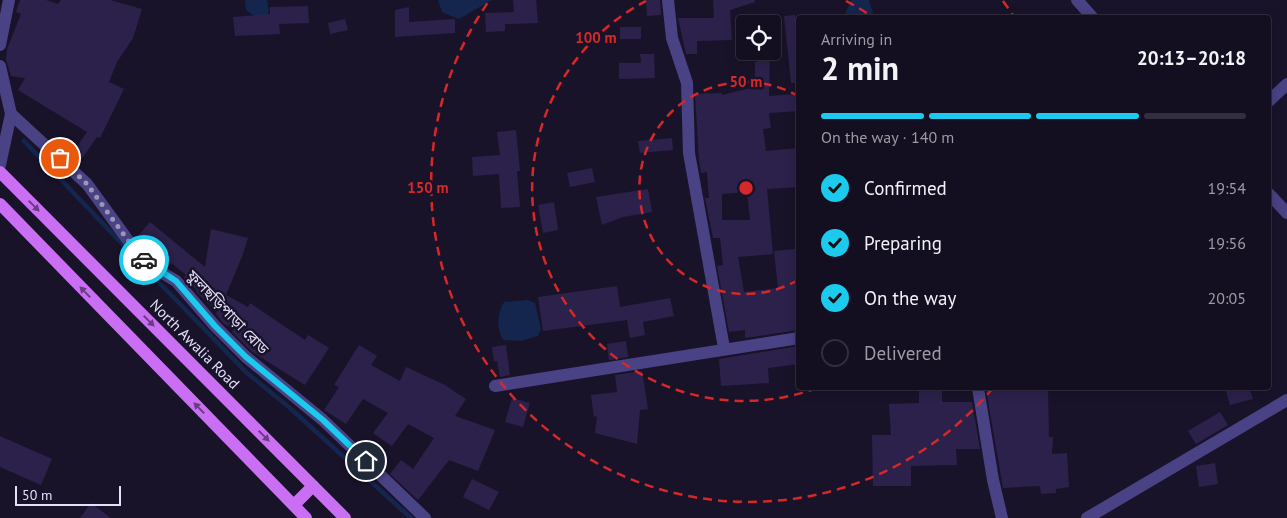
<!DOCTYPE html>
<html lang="en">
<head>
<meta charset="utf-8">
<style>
  :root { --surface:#130e20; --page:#1c1729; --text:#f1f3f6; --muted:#9d9ca5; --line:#322e3e; --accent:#1bcaed }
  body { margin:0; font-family:"PT Sans","Noto Sans Bengali",sans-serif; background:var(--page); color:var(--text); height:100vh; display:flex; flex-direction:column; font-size:19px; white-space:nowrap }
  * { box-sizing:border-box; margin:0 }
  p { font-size:16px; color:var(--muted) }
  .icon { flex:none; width:28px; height:28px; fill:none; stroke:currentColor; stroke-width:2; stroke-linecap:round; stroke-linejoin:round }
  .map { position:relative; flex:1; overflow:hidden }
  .side { position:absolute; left:796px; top:15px; width:475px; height:375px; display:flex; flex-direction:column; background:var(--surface); border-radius:5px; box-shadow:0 2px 12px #0003,0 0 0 1px var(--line) }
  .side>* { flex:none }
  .tools { position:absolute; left:736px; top:15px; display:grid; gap:10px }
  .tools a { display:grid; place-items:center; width:45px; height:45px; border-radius:5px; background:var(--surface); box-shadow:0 2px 12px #0003,0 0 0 1px var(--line); font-size:25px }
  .scale { position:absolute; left:15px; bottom:12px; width:106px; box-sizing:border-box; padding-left:5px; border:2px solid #e4dffc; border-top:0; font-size:14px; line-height:18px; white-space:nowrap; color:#e4dffc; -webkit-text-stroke:4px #19132a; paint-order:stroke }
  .pin { position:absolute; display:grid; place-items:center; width:42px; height:42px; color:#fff; margin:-21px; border:2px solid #fff; border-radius:50%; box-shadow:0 1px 5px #0007 }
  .courier { position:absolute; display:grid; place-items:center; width:50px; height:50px; margin:-25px; border:4px solid #1bcaed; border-radius:50%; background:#fff; color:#222; box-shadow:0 1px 6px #0007 }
  .summary em { font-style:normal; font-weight:600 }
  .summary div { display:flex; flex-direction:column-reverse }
  .summary { display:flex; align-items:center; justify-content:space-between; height:85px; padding:0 25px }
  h1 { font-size:32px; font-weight:600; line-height:38px }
  .bar { display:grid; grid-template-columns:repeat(4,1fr); gap:8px 5px; align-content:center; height:60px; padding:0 25px }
  .bar i { height:6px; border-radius:4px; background:var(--line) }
  .bar .current { background:var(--accent) }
  .bar p { grid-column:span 4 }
  ol { padding:0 25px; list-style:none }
  li { display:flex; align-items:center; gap:15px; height:55px }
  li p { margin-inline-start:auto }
  li .icon { padding:5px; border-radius:50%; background:var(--accent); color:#111; stroke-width:4 }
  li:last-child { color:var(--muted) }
  li i { width:28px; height:28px; border:2px solid var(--line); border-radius:50% }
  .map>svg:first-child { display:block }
  .water { fill:#14264e }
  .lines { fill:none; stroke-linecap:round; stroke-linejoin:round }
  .stream { stroke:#14264e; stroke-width:4.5 }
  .building { fill:#2c214a; fill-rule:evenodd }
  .minor { stroke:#494285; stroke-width:12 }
  .major { stroke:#ca6ff3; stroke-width:12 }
  .oneway { fill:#693c84 }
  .done { stroke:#9d98b2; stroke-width:5; stroke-dasharray:0 9 }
  .route { stroke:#1bcaed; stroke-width:6 }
  .ring { fill:none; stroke:#d62828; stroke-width:2.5; stroke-dasharray:9 6 }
  .labels { text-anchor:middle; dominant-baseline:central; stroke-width:5; stroke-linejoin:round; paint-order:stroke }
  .street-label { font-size:15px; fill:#e4dffc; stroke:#19132a }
  .centre { fill:#d62828; stroke:#19132a; stroke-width:2.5 }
  .ring-label { font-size:15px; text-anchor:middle; font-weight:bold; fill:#d62828; stroke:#19132a; stroke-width:5; stroke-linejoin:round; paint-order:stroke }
</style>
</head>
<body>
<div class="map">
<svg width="1287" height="518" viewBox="0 0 1287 518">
  <rect width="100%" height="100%" fill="#19132a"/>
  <!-- water -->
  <g class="water">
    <path d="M 245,0 L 267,0 L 269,11 L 267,16 L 255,17 L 246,10 Z"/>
    <path d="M 438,0 L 492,0 L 459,19 L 442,12 Z"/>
    <path d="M 851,0 L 869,0 L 874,17 L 844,17 Z"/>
    <path d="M 528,300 L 535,303 L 541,329 L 538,336 L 520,341 L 503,340 C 496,327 497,314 504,302 Z"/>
  </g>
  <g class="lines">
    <!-- stream -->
    <g class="stream">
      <path d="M 24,141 L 131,253"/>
      <path d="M 145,268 L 247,373 L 290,408 L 411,518"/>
    </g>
  </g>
  <!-- building -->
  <g class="building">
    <path d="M 20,0 L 46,0 L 58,4 L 61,0 L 110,0 L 142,9 L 133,38 L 117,62 L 109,82 L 124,89 L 100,138 L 97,137 L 78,164 L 70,157 L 87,132 L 18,90 L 25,78 L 11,76 L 6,60 L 7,49 L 21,14 L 16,12 Z"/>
    <path d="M 513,0 L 536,0 L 538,23 L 505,24 L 505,31 L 486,32 L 485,13 L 514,12 Z"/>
    <path d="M 646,0 L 660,0 L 661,15 L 647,16 Z"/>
    <path d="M 713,0 L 755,0 L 755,2 L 730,10 L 732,40 L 697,41 L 697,54 L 686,54 L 678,18 L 714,18 Z"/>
    <path d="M 308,6 L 309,23 L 279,24 L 280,34 L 235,36 L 233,17 L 270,14 L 270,7 Z"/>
    <path d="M 409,7 L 409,22 L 455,19 L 455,33 L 395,37 L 395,10 Z"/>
    <path d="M 795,15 L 799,43 L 799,83 L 791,83 L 784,16 Z"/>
    <path d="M 345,19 L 348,30 L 330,34 L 328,23 Z"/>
    <rect x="620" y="27" width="21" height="12"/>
    <path d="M 756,51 L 770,51 L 769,96 L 799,94 L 799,111 L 769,113 L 771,128 L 763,129 L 766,151 L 799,148 L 799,187 L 767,189 L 773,254 L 738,257 L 744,292 L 778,288 L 774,251 L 795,249 L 799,330 L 745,338 L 745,330 L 729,332 L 717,266 L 723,265 L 720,238 L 713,238 L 705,198 L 709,198 L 707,172 L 701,173 L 699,161 L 695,94 L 722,93 L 722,95 L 755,87 L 755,62 L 757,62 ZM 747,192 L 750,220 L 722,220 L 722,194 Z"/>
    <path d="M 640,54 L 654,54 L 655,78 L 619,79 L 619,63 L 641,63 Z"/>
    <path d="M 516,130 L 520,171 L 517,171 L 520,207 L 501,208 L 499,174 L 473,176 L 472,157 L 500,155 L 497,132 Z"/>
    <path d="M 672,138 L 673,150 L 640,153 L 638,141 Z"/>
    <path d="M 592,168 L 595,182 L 570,187 L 567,173 Z"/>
    <path d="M 648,189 L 652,212 L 623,217 L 602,225 L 596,197 Z"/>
    <path d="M 554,202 L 558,230 L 543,233 L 538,205 Z"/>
    <path d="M 150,222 L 205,267 L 211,229 L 248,238 L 243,254 L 226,295 L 248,307 L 250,303 L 305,340 L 308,335 L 329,348 L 305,385 L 251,351 L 232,332 L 234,329 L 224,324 L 216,314 L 218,309 L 205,302 L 205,300 L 196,292 L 197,290 L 184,278 L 186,275 L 138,236 Z"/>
    <path d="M 617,286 L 620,307 L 670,298 L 674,316 L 643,322 L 645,335 L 630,338 L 627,320 L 543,331 L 538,297 Z"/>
    <path d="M 626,341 L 628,357 L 609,360 L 607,344 Z"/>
    <path d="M 359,345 L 377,356 L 371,365 L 400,381 L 406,367 L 445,385 L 466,399 L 455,416 L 495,430 L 478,471 L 449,460 L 418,500 L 390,474 L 401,460 L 413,469 L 434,438 L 408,424 L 392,446 L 373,433 L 388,413 L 363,399 L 346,424 L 324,410 L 339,387 L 334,385 Z"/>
    <path d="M 506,345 L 510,375 L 500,377 L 497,361 L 494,362 L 492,347 Z"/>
    <path d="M 799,346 L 799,364 L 768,368 L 769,383 L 721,386 L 719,359 Z"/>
    <path d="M 642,371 L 648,409 L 640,410 L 637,444 L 595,433 L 597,416 L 594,417 L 591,395 L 617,392 L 615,375 Z"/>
    <path d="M 919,388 L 942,388 L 942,402 L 972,402 L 980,449 L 956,449 L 957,465 L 911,466 L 911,486 L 873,486 L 872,435 L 891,435 L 889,404 L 919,403 Z"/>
    <path d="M 1028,388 L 1048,388 L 1049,437 L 1053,437 L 1052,454 L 1067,453 L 1069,487 L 1056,489 L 1056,493 L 1041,494 L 1040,486 L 1003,488 L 986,390 L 1028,390 Z"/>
    <path d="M 1225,388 L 1249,388 L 1253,399 L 1230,405 Z"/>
    <path d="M 512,398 L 530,403 L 523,427 L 505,422 Z"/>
    <path d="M 1220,412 L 1228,425 L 1196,444 L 1188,431 Z"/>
    <path d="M 0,436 L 52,459 L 41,485 L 0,467 Z"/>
    <path d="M 1215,463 L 1218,484 L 1199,487 L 1196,466 Z"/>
    <path d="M 472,479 L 499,492 L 489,510 L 463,497 Z"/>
    <path d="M 91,503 L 111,518 L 80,518 Z"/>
  </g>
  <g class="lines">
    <!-- minor -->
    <g class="minor">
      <path d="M 668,0 L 672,38 L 687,83 L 689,153 L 724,348"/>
      <path d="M 1077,0 L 1093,18"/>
      <path d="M 0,45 L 9,0"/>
      <path d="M 0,66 L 11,114 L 87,184 L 138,254 L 154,268 L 176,281 L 215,326 L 246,357 L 323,420 L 425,518"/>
      <path d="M 1269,101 L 1287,84"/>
      <path d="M 0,165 L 11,114"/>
      <path d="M 1269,194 L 1287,213"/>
      <path d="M 495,386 L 799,338"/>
      <path d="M 978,388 L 993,480 L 1002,518"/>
      <path d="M 1087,518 L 1287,400"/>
    </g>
    <!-- major -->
    <g class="major">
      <path d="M 0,172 L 345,518"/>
      <path d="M 0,204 L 306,518"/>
      <path d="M 294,505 L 313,486"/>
    </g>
  </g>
  <!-- one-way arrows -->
  <defs><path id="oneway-solid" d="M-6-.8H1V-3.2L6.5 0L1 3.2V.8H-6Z" transform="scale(1.25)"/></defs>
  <g class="oneway">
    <use href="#oneway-solid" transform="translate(34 206) rotate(45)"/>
    <use href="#oneway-solid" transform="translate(85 292) rotate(-134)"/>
    <use href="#oneway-solid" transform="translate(149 321) rotate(45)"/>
    <use href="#oneway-solid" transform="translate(199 408) rotate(-134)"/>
    <use href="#oneway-solid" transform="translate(264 436) rotate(45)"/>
  </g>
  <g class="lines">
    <!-- done -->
    <path class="done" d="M 60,158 L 87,184 L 138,254 L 144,260"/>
    <!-- route -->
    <path class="route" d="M 144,260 L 176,281 L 215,326 L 246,357 L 323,420 L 366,461"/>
  </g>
  <!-- distance rings -->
  <g class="ring">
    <path d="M798 280A106 106 0 1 1 798 96"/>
    <path d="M817 388A212 212 0 0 1 646 1M846 1A212 212 0 0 1 871 16"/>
    <path d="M993 388A318 318 0 0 1 489 1M1003 1A318 318 0 0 1 1014 17"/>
  </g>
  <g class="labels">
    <!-- street labels -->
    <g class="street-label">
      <text transform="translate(228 312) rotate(46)">ফুলছড়িপাড়া রোড</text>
      <text transform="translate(195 344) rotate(45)">North Awalia Road</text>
    </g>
  </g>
  <circle cx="746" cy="188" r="8" class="centre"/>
  <g class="ring-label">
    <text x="596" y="43">100 m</text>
    <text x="746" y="87">50 m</text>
    <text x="428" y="193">150 m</text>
  </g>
</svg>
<div class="tools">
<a><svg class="icon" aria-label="locate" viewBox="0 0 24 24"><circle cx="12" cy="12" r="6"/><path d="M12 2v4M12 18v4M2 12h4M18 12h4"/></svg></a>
</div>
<div class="scale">50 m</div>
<div class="pin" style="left:60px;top:158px;background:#ea580c"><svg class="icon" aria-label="bag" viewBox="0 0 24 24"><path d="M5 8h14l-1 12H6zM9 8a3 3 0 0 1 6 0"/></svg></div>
<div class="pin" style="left:366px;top:461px;background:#1f2937"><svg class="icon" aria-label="home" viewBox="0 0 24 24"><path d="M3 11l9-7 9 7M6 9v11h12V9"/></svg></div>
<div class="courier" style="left:144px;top:260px"><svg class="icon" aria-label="car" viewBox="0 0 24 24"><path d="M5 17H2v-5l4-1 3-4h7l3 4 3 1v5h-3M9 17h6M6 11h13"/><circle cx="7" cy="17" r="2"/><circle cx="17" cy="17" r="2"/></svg></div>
<section class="side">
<div class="summary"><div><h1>2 min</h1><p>Arriving in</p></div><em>20:13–20:18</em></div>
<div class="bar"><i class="current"></i><i class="current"></i><i class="current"></i><i></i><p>On the way · 140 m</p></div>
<ol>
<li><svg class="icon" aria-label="check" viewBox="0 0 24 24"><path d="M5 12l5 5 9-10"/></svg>Confirmed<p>19:54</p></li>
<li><svg class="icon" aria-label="check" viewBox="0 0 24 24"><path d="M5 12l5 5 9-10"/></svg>Preparing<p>19:56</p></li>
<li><svg class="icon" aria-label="check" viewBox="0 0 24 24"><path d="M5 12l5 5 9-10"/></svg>On the way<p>20:05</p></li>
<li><i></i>Delivered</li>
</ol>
</section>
</div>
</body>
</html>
